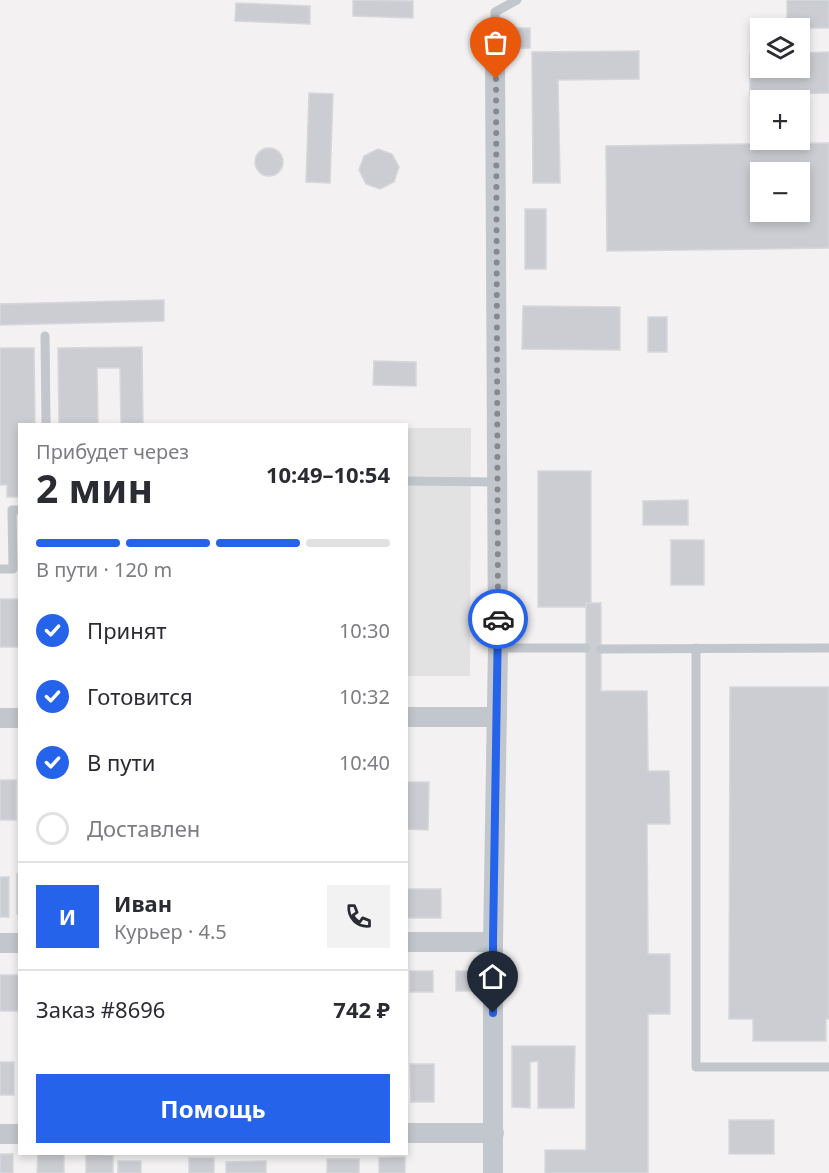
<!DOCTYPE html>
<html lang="ru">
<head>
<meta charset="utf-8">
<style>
  :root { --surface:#fff; --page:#f2f2f3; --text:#2b2b33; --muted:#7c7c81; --line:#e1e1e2; --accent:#2563eb }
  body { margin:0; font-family:"Noto Sans",sans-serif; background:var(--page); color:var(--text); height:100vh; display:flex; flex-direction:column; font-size:22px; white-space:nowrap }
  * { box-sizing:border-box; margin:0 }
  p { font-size:20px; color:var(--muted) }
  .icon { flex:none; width:33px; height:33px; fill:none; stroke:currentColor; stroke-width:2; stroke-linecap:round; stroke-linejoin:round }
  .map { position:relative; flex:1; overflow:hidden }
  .details { position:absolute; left:18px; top:423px; width:390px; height:732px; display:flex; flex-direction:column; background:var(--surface); border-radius:0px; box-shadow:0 3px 9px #0003 }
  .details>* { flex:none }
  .controls { position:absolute; left:750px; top:18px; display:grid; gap:12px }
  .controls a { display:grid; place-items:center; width:60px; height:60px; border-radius:0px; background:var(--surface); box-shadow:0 3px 9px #0003; font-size:30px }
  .pin { position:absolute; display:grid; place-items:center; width:51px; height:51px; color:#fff; margin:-62px -26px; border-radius:50% 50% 50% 0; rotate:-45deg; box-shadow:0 0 6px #0007 }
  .pin .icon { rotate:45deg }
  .courier { position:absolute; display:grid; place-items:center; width:60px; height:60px; margin:-30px; border:4px solid #2563eb; border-radius:50%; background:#fff; color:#222; box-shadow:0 2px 8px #0007 }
  .summary em { font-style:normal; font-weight:700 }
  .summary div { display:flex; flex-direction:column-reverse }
  .summary { display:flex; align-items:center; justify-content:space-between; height:102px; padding:0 18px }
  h1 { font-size:39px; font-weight:700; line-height:45px }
  .bar { display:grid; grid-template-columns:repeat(4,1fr); gap:9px 6px; align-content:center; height:72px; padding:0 18px }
  .bar i { height:8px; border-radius:4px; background:var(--line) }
  .bar .current { background:var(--accent) }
  .bar p { grid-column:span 4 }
  .line { display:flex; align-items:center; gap:15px; padding:0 18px; border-top:2px solid var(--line) }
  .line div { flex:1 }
  .round { display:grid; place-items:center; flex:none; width:63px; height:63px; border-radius:0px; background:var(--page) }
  ol { padding:0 18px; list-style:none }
  li { display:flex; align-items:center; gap:18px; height:66px }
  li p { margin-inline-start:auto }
  li .icon { padding:6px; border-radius:50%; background:var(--accent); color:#fff; stroke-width:4 }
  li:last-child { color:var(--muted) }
  li i { width:33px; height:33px; border:3px solid var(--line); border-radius:50% }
  .primary-button { display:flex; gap:12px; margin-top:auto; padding:12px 18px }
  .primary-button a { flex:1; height:69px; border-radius:0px; background:var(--accent); color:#fff; font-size:24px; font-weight:700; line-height:69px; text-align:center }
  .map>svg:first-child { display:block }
  .education { fill:#e3e2e2 }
  .building { fill:#cbcdd2; stroke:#d5d7db; stroke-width:1.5; fill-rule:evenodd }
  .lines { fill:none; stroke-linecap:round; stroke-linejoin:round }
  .lane { stroke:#c1c7cd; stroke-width:9 }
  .street { stroke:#c1c7cd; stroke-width:20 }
  .done { stroke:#868a90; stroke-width:6; stroke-dasharray:0 10.8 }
  .route { stroke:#2563eb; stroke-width:8 }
</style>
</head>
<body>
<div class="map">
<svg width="829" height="1173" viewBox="0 0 829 1173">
  <rect width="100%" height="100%" fill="#f3f1f1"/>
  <!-- education -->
  <path class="education" d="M 407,428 L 471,428 L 470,676 L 407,676 Z"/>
  <!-- building -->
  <g class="building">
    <path d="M 353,0 L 413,1 L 413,18 L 353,16 Z"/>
    <rect x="787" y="0" width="42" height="28"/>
    <path d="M 236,3 L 310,6 L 310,24 L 235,21 Z"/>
    <path d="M 508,28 L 530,28 L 530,48 L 509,49 Z"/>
    <path d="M 639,51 L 639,79 L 558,80 L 560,183 L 533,183 L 532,52 Z"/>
    <path d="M 829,52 L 829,93 L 750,95 L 750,54 L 760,53 L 760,68 L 800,68 L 800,53 Z"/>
    <path d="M 309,93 L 333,94 L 330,183 L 306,182 Z"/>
    <path d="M 829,143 L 829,248 L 607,251 L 606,146 ZM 760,172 L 800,172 L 800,212 L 760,212 Z"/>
    <circle cx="269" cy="162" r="14"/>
    <path d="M 378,149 L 392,154 L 399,167 L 394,182 L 380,189 L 366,184 L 359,170 L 364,156 Z"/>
    <rect x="525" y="209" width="21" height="60"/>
    <path d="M 164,300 L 164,321 L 0,325 L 0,304 Z"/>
    <path d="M 523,306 L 620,307 L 620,350 L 522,349 Z"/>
    <rect x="648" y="317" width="19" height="35"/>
    <path d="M 142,347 L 143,424 L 121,424 L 120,368 L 97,368 L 98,424 L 59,424 L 58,348 Z"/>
    <path d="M 0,348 L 34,348 L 35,424 L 20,424 L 20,497 L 7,497 L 7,485 L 0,485 Z"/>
    <path d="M 374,361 L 416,362 L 416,386 L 373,385 Z"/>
    <path d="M 538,471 L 591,471 L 591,603 L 586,603 L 586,607 L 538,607 Z"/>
    <path d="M 688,500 L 688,525 L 643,525 L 643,501 Z"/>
    <rect x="671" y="540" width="33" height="45"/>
    <rect x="0" y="599" width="20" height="48"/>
    <path d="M 586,603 L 601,603 L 601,691 L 647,691 L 648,771 L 669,771 L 670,824 L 647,824 L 648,954 L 670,954 L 670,1014 L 648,1014 L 648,1173 L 545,1173 L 545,1150 L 586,1150 Z"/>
    <path d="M 730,687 L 829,687 L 829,1019 L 826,1019 L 826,1041 L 753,1041 L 753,1019 L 729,1019 Z"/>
    <rect x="0" y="780" width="16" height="40"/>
    <path d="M 406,782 L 429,782 L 428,830 L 406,829 Z"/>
    <rect x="17" y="874" width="3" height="40"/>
    <rect x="0" y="877" width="9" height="40"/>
    <rect x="406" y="889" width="35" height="29"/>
    <rect x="410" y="971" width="23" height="21"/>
    <rect x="456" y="971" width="15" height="20"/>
    <rect x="0" y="975" width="20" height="36"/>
    <path d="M 512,1046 L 575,1046 L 574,1108 L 538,1108 L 538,1061 L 530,1062 L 530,1108 L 512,1107 Z"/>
    <rect x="0" y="1062" width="14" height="33"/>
    <path d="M 410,1064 L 434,1064 L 434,1102 L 411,1102 Z"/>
    <rect x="729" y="1120" width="45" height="34"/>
    <rect x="0" y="1154" width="13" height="19"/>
    <path d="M 38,1154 L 64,1154 L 64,1173 L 37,1173 Z"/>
    <path d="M 86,1154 L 113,1155 L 113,1173 L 86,1173 Z"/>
    <path d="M 405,1157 L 405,1173 L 379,1173 L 379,1158 Z"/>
    <rect x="189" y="1158" width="25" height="15"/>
    <rect x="327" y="1159" width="32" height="14"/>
    <rect x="118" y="1161" width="23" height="12"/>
    <path d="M 266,1161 L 266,1173 L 226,1173 L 226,1162 Z"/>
  </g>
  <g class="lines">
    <!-- lane -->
    <g class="lane">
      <path d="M 495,56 L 495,12 L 517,0"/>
      <path d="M 45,336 L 46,424"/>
      <path d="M 406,481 L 497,482"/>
      <path d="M 0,569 L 13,569 L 12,510 L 20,510"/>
      <path d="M 498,648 L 586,648"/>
      <path d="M 696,648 L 696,1067 L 829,1067"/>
      <path d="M 601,649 L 829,648"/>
    </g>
    <!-- street -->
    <g class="street">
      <path d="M 406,717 L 497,717"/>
      <path d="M 0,718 L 20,718"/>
      <path d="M 406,942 L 493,942"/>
      <path d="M 0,943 L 20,943"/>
      <path d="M 406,1133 L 494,1133"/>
      <path d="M 0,1134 L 20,1134"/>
      <path d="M 493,1173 L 493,942 L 498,648 L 495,56"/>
    </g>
  </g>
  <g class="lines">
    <!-- done -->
    <path class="done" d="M 496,79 L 498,619"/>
    <!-- route -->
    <path class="route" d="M 493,1013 L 493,942 L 498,619"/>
  </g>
</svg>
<div class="controls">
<a><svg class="icon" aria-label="layers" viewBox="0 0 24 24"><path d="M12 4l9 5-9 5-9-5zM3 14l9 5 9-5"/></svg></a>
<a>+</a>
<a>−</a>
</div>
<div class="pin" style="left:496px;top:79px;background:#ea580c"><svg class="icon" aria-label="bag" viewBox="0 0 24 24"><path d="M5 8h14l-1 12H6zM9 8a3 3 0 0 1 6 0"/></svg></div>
<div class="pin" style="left:493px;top:1013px;background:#1f2937"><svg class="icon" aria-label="home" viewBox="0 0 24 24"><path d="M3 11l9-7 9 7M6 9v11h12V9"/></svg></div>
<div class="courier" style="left:498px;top:619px"><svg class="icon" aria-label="car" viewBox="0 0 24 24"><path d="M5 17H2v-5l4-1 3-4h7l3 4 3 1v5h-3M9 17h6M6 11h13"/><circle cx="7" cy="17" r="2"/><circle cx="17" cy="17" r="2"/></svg></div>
<section class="details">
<div class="summary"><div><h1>2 мин</h1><p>Прибудет через</p></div><em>10:49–10:54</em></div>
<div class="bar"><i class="current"></i><i class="current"></i><i class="current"></i><i></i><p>В пути · 120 m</p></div>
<ol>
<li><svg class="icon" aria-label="check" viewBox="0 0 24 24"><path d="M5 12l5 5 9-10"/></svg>Принят<p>10:30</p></li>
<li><svg class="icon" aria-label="check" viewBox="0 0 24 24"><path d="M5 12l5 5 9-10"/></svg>Готовится<p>10:32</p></li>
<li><svg class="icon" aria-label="check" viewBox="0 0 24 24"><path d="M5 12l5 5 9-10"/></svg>В пути<p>10:40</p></li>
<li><i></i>Доставлен</li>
</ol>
<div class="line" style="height:108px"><b class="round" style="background:var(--accent);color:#fff">И</b><div><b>Иван</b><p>Курьер · 4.5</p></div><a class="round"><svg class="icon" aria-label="phone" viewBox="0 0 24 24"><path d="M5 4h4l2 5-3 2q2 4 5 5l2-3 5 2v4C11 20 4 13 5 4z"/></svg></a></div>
<div class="line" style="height:78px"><div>Заказ #8696</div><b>742 ₽</b></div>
<div class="primary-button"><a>Помощь</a></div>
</section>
</div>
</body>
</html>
